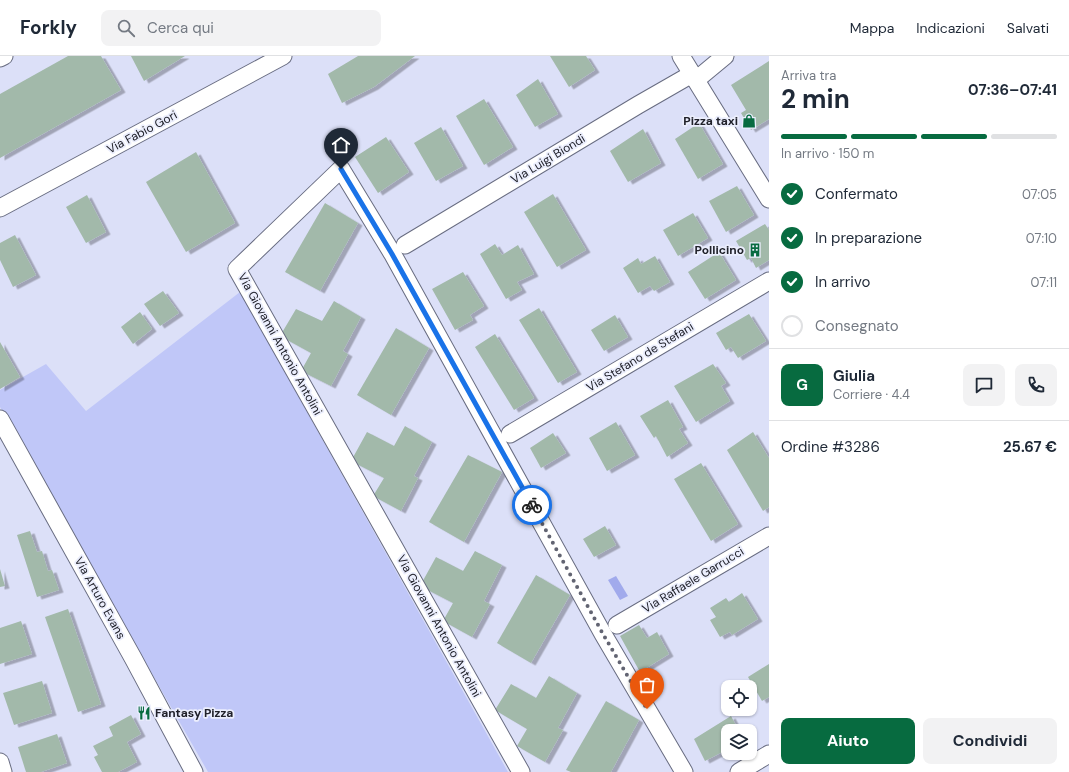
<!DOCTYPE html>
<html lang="it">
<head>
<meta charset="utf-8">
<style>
  :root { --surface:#fff; --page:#f2f2f3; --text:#1f2937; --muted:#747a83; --line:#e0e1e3; --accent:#076b40 }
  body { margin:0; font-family:"DM Sans",sans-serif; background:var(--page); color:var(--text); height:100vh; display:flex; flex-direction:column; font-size:15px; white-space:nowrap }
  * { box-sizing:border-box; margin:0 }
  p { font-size:13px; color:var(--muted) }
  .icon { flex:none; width:22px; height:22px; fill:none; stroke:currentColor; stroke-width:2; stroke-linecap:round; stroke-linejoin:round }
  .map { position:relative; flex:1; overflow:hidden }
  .sheet { display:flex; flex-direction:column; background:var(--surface); width:300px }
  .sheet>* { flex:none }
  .tools { position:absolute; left:721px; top:624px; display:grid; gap:8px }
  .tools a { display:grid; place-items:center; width:36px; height:36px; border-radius:8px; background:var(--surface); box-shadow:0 1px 3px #0004; font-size:20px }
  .pin { position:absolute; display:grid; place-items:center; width:34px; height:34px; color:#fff; margin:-41px -17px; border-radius:50% 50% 50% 0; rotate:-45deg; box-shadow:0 0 4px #0007 }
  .pin .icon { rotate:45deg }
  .courier { position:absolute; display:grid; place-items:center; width:40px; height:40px; margin:-20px; border:3px solid #1a73e8; border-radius:50%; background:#fff; color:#222; box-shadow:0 1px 5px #0007 }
  .overview em { font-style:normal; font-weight:700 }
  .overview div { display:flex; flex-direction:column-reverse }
  .overview { display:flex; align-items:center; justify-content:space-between; height:68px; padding:0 12px }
  h1 { font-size:26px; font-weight:700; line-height:30px }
  .bar { display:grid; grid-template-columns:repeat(4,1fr); gap:6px 4px; align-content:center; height:48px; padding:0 12px }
  .bar i { height:5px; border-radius:3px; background:var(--line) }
  .bar .on { background:var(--accent) }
  .bar p { grid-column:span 4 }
  .line { display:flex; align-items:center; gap:10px; padding:0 12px; border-top:1px solid var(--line) }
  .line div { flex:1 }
  .round { display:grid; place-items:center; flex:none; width:42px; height:42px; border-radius:8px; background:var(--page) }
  ol { padding:0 12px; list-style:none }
  li { display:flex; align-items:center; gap:12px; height:44px }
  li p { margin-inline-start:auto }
  li .icon { padding:4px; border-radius:50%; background:var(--accent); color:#fff; stroke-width:4 }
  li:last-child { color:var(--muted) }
  li i { width:22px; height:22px; border:2px solid var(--line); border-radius:50% }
  .cta { display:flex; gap:8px; margin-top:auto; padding:8px 12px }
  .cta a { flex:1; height:46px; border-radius:8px; background:var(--accent); color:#fff; font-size:16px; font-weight:700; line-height:46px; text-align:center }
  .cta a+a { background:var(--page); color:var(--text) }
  header { display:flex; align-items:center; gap:24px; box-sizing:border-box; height:56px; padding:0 20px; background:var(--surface); border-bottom:1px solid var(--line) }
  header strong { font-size:19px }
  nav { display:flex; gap:22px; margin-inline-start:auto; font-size:14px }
  .search { width:280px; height:36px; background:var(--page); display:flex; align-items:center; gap:10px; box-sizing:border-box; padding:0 14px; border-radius:8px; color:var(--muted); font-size:15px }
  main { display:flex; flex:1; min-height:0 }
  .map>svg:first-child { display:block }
  .green { fill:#c0c7f8 }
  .water { fill:#a1aaec }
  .building { fill:#a2b9aa; filter:url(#shadow) }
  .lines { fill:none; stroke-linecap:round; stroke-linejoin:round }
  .street-casing { stroke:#686c81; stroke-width:19 }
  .street { stroke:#fff; stroke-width:17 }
  .done { stroke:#626472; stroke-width:4; stroke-dasharray:0 7.2 }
  .route { stroke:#1a73e8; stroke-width:5 }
  .labels { text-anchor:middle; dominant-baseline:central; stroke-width:3.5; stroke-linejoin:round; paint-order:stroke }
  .poi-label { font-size:12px; font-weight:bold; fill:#20212a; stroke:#ebeefd; text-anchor:end }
  .street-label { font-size:12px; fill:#20212a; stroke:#ebeefd }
</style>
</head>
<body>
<header>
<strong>Forkly</strong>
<div class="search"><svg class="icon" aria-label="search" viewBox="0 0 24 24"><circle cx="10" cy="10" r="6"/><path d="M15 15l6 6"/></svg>Cerca qui</div>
<nav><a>Mappa</a><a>Indicazioni</a><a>Salvati</a></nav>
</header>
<main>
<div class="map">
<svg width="769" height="716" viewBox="0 0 769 716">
  <defs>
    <filter id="shadow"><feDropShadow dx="4.5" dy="2.5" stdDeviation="0" flood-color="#0004"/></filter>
  </defs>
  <rect width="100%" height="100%" fill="#dce0f8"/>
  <!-- green -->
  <path class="green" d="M 240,236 L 508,716 L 208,716 L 0,351 L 0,334 L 46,308 L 86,355 Z"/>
  <!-- water -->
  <path class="water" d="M 616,520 L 628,540 L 620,544 L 608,524 Z"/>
  <!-- building -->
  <g class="building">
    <path d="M 68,0 L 101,0 L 121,34 L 0,102 L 0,38 Z"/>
    <path d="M 131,0 L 185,0 L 144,25 Z"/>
    <path d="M 358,0 L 415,0 L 374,31 L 342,47 L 328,18 Z"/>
    <path d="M 550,0 L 586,0 L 595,14 L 569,31 Z"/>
    <path d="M 769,5 L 769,63 L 751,74 L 741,57 L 746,54 L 731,29 Z"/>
    <path d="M 538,23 L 558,58 L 535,71 L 516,39 Z"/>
    <path d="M 484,43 L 513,91 L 484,109 L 456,60 Z"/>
    <path d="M 699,67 L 723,108 L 698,123 L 675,83 Z"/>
    <path d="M 441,71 L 463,110 L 436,125 L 414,87 Z"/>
    <path d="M 643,73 L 661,107 L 628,126 L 610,95 Z"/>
    <path d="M 386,81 L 409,116 L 378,137 L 355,101 Z"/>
    <path d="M 196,96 L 235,167 L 186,196 L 146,126 Z"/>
    <path d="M 737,130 L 754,159 L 726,176 L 709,145 Z"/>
    <path d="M 553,138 L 586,194 L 557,211 L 524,156 Z"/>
    <path d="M 87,139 L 106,176 L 86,187 L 66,151 Z"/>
    <path d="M 325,147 L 358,167 L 320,235 L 285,216 Z"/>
    <path d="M 693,157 L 708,182 L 678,200 L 663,174 Z"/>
    <path d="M 765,168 L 769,174 L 769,204 L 756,212 L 751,202 L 747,204 L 736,185 Z"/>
    <path d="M 15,179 L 36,219 L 13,231 L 0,204 L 0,187 Z"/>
    <path d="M 495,188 L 502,199 L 518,189 L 534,218 L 517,226 L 522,234 L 506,243 L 480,198 Z"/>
    <path d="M 719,196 L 736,224 L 705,243 L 688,216 Z"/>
    <path d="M 655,200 L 670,226 L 654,235 L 650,230 L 638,237 L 623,212 L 638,202 L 641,208 Z"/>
    <path d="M 463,216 L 484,250 L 470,259 L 473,264 L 455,274 L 432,233 Z"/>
    <path d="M 163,235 L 179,257 L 160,270 L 144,248 Z"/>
    <path d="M 334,245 L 361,261 L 343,295 L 348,298 L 331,330 L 301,315 L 311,297 L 280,280 L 296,253 L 322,265 Z"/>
    <path d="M 539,252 L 577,316 L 558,327 L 519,264 Z"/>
    <path d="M 140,256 L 152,273 L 133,288 L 121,271 Z"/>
    <path d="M 749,258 L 766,285 L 738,302 L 731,291 L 726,294 L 716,277 Z"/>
    <path d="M 615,259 L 628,281 L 604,295 L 591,274 Z"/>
    <path d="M 396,272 L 429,292 L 391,359 L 357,339 Z"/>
    <path d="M 495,278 L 534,342 L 514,354 L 475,291 Z"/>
    <path d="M 0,286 L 20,321 L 0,333 Z"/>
    <path d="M 713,308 L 726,327 L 721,330 L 730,345 L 696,366 L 674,330 Z"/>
    <path d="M 668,344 L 683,371 L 679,373 L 688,387 L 667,401 L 656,380 L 654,382 L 640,360 Z"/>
    <path d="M 616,366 L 635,399 L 607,415 L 589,382 Z"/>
    <path d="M 405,370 L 432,386 L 414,420 L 418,422 L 401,455 L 373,440 L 384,422 L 351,405 L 367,376 L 394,390 Z"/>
    <path d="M 753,376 L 769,402 L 769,451 L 763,455 L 727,394 Z"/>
    <path d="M 553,377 L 566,397 L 541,412 L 530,392 Z"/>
    <path d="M 468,399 L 502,416 L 464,486 L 429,466 Z"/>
    <path d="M 701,407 L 738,468 L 711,485 L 674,423 Z"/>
    <path d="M 605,470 L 616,489 L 594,501 L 583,483 Z"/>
    <path d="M 30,475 L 37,496 L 42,495 L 48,515 L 52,514 L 59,534 L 37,541 L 17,479 Z"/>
    <path d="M 475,495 L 502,509 L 484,545 L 490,548 L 472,581 L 443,565 L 453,547 L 420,530 L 436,501 L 463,515 Z"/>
    <path d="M 0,513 L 5,530 L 0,531 Z"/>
    <path d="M 536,519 L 570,539 L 531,607 L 497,587 Z"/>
    <path d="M 742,537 L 758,563 L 732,579 L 730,576 L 720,581 L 710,564 L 716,561 L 710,552 L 726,542 L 729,546 Z"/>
    <path d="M 68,553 L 101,648 L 78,656 L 45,561 Z"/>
    <path d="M 21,565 L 32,598 L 0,608 L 0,572 Z"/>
    <path d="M 639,569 L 647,582 L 657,576 L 669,598 L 640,616 L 620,580 Z"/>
    <path d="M 769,608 L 769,641 L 762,645 L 748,621 Z"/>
    <path d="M 549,620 L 577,637 L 558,672 L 563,674 L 545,706 L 517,690 L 527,673 L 495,654 L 511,628 L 536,642 Z"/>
    <path d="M 42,625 L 52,657 L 14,669 L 3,637 Z"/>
    <path d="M 606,645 L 639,664 L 611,716 L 571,716 L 566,714 Z"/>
    <path d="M 131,659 L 141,678 L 127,686 L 137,706 L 118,716 L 102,716 L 94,701 L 98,699 L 93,690 L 113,680 L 109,671 Z"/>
    <path d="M 731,660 L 739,675 L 728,675 L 728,693 L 705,705 L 694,683 Z"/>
    <path d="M 57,678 L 67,707 L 41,716 L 26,716 L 18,691 Z"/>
  </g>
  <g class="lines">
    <!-- street casing -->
    <g class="street-casing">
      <g id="street">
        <path d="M 681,0 L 769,143"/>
        <path d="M 0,2 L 4,0"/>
        <path d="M 696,24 L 725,0"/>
        <path d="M 0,152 L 283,0"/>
        <path d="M 405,189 L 638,49 L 692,18"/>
        <path d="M 0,363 L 133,602 L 194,716"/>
        <path d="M 510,378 L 769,225"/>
        <path d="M 617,569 L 769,480"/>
        <path d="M 0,706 L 3,716"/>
        <path d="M 521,716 L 237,213 L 341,113 L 392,197 L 603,578 L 684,716"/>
        <path d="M 739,716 L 769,698"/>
      </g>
    </g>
    <!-- street -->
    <use href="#street" class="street"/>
  </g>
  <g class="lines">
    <!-- done -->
    <path class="done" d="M 532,449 L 603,578 L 647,653"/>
    <!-- route -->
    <path class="route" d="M 341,113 L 392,198 L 532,449"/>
  </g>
  <!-- icons -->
  <defs>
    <g id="shop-bare" transform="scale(1.08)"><path d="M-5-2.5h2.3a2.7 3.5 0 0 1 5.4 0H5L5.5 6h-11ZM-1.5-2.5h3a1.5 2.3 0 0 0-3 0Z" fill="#076b40" stroke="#ebeefd" stroke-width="2.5" paint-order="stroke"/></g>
    <g id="building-bare" transform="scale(1.08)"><path d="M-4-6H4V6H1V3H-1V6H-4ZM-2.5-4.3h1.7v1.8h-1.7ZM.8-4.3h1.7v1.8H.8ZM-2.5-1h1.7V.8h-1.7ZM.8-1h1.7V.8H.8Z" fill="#076b40" stroke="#ebeefd" stroke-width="2.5" paint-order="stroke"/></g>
    <g id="restaurant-bare" transform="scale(1.08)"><path d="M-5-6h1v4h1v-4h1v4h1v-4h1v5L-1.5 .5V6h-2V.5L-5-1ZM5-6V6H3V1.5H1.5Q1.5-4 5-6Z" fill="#076b40" stroke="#ebeefd" stroke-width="2.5" paint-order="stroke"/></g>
  </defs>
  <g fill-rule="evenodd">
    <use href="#shop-bare" x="749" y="65"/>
    <use href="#building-bare" x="755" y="194"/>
    <use href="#restaurant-bare" x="144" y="657"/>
  </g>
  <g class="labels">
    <!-- poi labels -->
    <g class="poi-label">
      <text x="738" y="65">Pizza taxi</text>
      <text x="744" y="194">Pollicino</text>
      <text x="155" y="657" text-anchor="start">Fantasy Pizza</text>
    </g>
    <!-- street labels -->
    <g class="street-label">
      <text transform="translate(142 76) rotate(-28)">Via Fabio Gori</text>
      <text transform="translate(548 103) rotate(-31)">Via Luigi Biondi</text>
      <text transform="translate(280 288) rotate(61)">Via Giovanni Antonio Antolini</text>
      <text transform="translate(640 301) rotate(-31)">Via Stefano de Stefani</text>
      <text transform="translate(693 524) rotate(-31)">Via Raffaele Garrucci</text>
      <text transform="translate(100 542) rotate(61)">Via Arturo Evans</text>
      <text transform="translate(439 570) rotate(61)">Via Giovanni Antonio Antolini</text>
    </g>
  </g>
</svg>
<div class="tools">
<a><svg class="icon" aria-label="locate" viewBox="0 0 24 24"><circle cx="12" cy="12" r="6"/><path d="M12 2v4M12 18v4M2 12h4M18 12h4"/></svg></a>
<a><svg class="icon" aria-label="layers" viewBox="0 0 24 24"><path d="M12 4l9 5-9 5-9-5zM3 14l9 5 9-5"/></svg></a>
</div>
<div class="pin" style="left:647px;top:653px;background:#ea580c"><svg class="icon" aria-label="bag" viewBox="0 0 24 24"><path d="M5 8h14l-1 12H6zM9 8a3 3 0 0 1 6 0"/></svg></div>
<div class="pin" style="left:341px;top:113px;background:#1f2937"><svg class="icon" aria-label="home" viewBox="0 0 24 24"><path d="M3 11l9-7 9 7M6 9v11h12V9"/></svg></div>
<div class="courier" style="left:532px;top:449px"><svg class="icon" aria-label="bike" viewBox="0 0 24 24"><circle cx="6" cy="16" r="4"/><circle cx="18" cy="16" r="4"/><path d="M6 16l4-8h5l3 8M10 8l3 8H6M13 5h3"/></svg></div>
</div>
<section class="sheet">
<div class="overview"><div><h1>2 min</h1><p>Arriva tra</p></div><em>07:36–07:41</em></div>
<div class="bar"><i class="on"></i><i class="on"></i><i class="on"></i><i></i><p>In arrivo · 150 m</p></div>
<ol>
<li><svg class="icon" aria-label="check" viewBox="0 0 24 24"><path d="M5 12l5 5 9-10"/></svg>Confermato<p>07:05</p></li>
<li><svg class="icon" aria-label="check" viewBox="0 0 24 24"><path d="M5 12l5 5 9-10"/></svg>In preparazione<p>07:10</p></li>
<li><svg class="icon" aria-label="check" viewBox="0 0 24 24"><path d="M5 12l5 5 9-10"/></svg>In arrivo<p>07:11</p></li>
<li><i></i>Consegnato</li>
</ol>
<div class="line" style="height:72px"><b class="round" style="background:var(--accent);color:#fff">G</b><div><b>Giulia</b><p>Corriere · 4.4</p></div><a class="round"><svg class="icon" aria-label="chat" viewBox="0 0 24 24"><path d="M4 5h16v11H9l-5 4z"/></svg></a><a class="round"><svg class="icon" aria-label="phone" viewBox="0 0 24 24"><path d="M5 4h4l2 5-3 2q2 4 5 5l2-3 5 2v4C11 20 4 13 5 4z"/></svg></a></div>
<div class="line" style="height:52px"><div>Ordine #3286</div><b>25.67 €</b></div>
<div class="cta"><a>Aiuto</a><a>Condividi</a></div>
</section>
</main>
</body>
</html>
